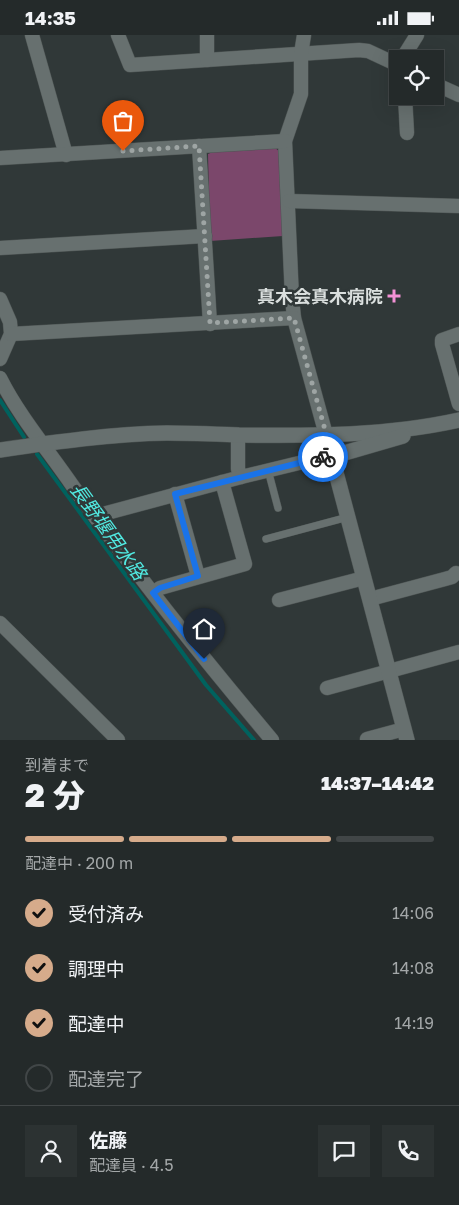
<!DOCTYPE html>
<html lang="ja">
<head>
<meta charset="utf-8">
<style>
  :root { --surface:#242a2a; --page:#2c3232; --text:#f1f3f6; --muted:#a3a7a8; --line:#414647; --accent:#d6ab8b }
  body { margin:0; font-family:"Golos Text","Noto Sans JP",sans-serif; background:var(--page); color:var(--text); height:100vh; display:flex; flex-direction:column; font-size:19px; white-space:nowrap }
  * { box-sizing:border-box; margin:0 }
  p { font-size:16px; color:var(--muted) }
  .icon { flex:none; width:28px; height:28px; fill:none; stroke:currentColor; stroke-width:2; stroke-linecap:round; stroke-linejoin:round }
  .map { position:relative; height:705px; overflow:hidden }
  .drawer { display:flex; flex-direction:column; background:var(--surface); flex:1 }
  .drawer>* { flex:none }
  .fabs { position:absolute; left:389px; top:15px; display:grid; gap:10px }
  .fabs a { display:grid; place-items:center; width:55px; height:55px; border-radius:0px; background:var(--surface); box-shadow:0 5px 20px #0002,0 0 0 1px var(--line); font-size:25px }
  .pin { position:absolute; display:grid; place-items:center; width:42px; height:42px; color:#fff; margin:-51px -21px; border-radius:50% 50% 50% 0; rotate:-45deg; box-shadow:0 0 5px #0007 }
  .pin .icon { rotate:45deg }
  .courier { position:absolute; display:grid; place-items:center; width:50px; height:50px; margin:-25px; border:4px solid #1a73e8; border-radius:50%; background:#fff; color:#222; box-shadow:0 1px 6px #0007 }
  .headline em { font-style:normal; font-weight:800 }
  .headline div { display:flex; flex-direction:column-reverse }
  .headline { display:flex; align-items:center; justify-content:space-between; height:85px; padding:0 25px }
  h1 { font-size:32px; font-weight:800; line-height:38px }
  .bar { display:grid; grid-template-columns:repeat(4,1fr); gap:8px 5px; align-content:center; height:60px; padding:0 25px }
  .bar i { height:6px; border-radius:4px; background:var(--line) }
  .bar .active { background:var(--accent) }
  .bar p { grid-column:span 4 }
  .line { display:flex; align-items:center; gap:12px; padding:0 25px; border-top:1px solid var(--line) }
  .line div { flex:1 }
  .round { display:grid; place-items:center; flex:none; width:52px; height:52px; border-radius:0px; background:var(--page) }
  ol { padding:0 25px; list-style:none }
  li { display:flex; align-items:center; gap:15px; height:55px }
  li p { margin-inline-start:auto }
  li .icon { padding:5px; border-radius:50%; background:var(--accent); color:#111; stroke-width:4 }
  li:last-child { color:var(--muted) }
  li i { width:28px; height:28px; border:2px solid var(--line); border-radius:50% }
  .status { display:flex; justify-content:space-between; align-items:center; height:35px; padding:0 25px; background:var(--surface); direction:ltr }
  .status svg { height:14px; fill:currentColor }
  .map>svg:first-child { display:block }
  .park { fill:#7b476b }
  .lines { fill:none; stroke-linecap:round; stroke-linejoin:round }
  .stream { stroke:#00625e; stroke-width:4 }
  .lane-casing { stroke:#4e5554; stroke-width:8 }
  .street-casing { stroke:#4e5554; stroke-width:15 }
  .secondary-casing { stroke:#4e5554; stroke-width:16 }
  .lane { stroke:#67706f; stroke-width:7 }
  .street { stroke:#67706f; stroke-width:14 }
  .secondary { stroke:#67706f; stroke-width:15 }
  .done { stroke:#9ea5a4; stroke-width:5; stroke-dasharray:0 9 }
  .route { stroke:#1a73e8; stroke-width:6 }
  .poi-dot { fill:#f391d5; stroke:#303838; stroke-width:2 }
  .labels { text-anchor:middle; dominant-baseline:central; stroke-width:5; stroke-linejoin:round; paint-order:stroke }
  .poi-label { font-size:18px; font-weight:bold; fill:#dadfde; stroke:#303838; text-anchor:end }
  .water-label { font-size:19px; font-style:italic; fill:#51eae2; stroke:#303838 }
</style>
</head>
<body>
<div class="status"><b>14:35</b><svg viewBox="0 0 49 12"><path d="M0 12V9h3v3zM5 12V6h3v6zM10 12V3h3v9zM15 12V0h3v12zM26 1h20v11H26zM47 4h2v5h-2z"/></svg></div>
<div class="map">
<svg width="459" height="705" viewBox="0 0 459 705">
  <rect width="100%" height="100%" fill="#303838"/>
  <!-- park -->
  <path class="park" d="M 274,112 L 280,117 L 283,201 L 210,206 L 208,119 L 215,116 Z"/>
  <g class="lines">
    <!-- stream -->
    <g class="stream">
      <path d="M 0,365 L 24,402"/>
      <path d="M 37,419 L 206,650 L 254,705"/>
    </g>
    <!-- lane casing -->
    <g class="lane-casing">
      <g id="lane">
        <path d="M 268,435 L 278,473"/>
        <path d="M 266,504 L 348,482"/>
      </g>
    </g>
    <!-- street casing -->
    <g class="street-casing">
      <g id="street">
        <path d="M 32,0 L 66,120"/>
        <path d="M 118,0 L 130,30 L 359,15 L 368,16 L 398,30"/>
        <path d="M 207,0 L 207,25"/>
        <path d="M 304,0 L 301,19 L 301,59 L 285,106 L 292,263 L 294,283 L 326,400"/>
        <path d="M 402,24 L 417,0"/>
        <path d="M 435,49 L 459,60"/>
        <path d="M 405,61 L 407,98"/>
        <path d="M 199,111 L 210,289"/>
        <path d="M 0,123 L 285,106"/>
        <path d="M 289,166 L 459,171"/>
        <path d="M 0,213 L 205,201"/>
        <path d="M 0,264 L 10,287 L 11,299 L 0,324"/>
        <path d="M 11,299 L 294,283"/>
        <path d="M 459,299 L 442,305 L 442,309 L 459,369"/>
        <path d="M 0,343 C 19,381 48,415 72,450 C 135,538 202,622 272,705"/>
        <path d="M 238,400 L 238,434 L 241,442"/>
        <path d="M 175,459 L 198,541"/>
        <path d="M 96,483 L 103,479 L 241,442 L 332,420"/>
        <path d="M 153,558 L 160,553 L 245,529 L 222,447"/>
        <path d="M 370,564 L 445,544 L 452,542 L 456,538"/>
        <path d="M 279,565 L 364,543"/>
        <path d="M 0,588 L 118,705"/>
        <path d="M 327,653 L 459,617"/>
        <path d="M 367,704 L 404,694"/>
      </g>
    </g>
    <!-- secondary casing -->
    <g class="secondary-casing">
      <g id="secondary">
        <path d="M 326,400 L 407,705"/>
        <path d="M 0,415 C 55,407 111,399 167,398 C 191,398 215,399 239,400 C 312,401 387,401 459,385"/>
        <path d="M 332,420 L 341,419 L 403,401"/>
      </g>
    </g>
    <!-- lane -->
    <use href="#lane" class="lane"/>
    <!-- street -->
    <use href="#street" class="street"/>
    <!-- secondary -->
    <use href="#secondary" class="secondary"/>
  </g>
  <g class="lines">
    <!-- done -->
    <path class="done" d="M 123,116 L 199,111 L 210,288 L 294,283 L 332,420 L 323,422"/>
    <!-- route -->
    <path class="route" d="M 204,624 L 153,558 L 160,553 L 198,541 L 175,459 L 323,422"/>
  </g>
  <!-- markers -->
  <path class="poi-dot" d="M391.5 253.5h5v5h5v5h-5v5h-5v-5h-5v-5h5z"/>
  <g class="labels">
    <!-- poi labels -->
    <g class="poi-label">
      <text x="383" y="261">真木会真木病院</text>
    </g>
    <!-- water labels -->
    <g class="water-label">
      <text transform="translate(109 496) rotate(54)">長野堰用水路</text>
    </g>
  </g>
</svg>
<div class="fabs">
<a><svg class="icon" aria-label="locate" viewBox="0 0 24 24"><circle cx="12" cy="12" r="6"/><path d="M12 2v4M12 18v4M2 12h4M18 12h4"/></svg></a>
</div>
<div class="pin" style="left:123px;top:116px;background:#ea580c"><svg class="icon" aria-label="bag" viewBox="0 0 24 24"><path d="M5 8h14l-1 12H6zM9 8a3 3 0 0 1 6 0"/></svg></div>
<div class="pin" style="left:204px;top:624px;background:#1f2937"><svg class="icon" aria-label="home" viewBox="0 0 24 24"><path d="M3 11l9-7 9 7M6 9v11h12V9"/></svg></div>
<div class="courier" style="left:323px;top:422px"><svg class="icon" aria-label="bike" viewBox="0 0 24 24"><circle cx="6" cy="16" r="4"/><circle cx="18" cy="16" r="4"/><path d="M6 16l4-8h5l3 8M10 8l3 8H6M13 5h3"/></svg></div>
</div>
<section class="drawer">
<div class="headline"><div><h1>2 分</h1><p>到着まで</p></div><em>14:37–14:42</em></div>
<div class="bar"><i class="active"></i><i class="active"></i><i class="active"></i><i></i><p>配達中 · 200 m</p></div>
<ol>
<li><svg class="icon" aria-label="check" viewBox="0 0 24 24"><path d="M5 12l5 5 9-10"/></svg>受付済み<p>14:06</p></li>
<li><svg class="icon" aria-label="check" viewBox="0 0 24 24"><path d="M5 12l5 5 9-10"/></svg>調理中<p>14:08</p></li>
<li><svg class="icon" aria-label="check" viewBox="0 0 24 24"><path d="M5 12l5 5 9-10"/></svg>配達中<p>14:19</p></li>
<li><i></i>配達完了</li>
</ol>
<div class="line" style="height:90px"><a class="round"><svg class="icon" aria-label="person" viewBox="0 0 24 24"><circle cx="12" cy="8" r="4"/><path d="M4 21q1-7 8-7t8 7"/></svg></a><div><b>佐藤</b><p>配達員 · 4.5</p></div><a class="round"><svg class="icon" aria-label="chat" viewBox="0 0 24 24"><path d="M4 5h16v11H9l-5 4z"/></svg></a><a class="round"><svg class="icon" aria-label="phone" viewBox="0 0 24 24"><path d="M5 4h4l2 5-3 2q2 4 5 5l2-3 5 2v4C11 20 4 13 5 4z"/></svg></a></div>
</section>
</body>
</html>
